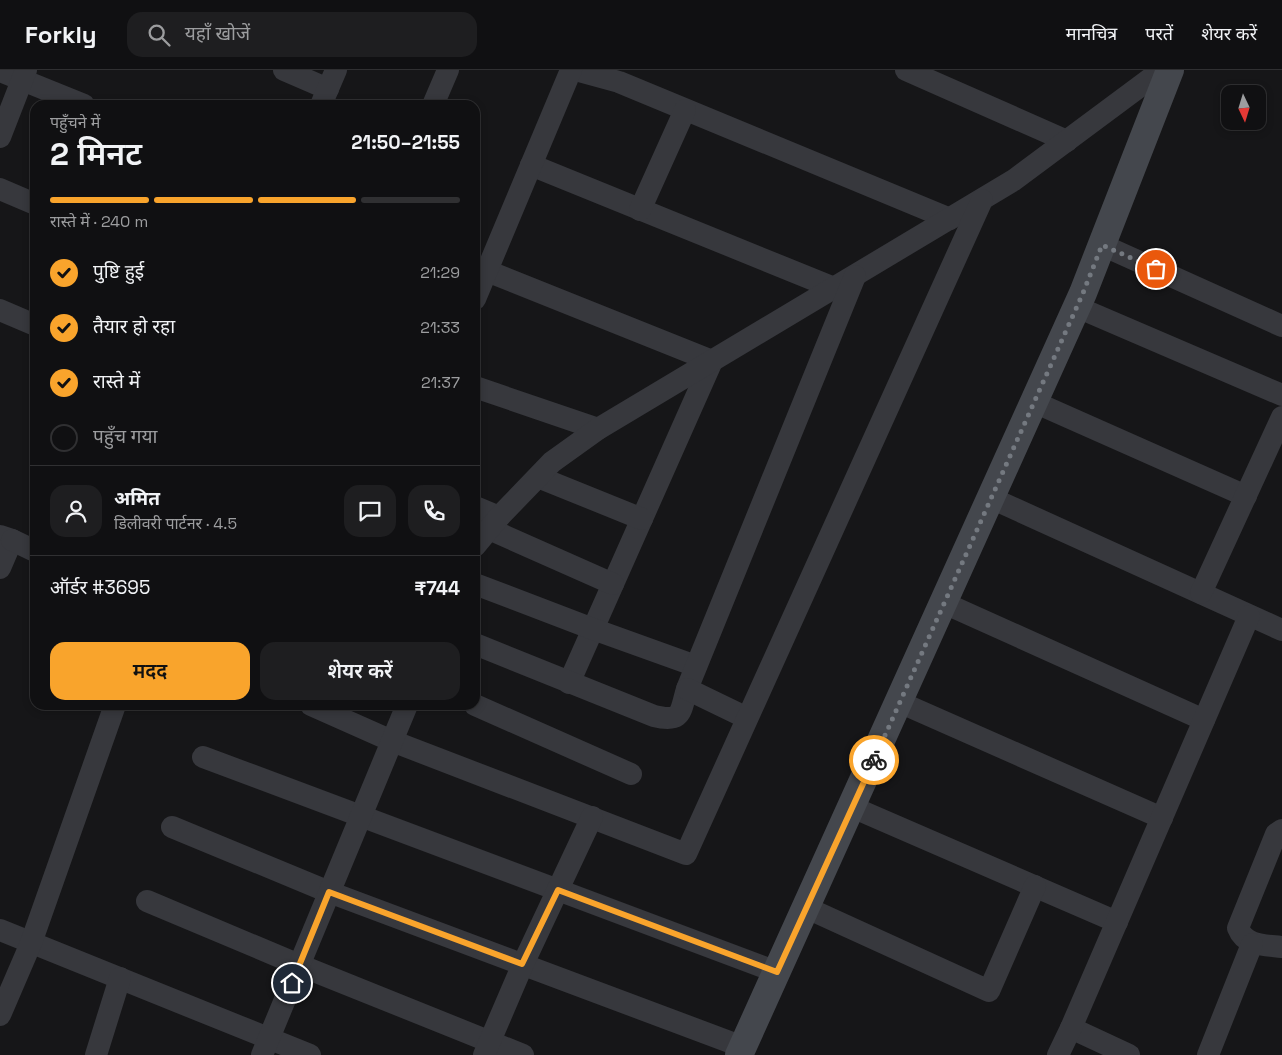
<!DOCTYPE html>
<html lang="hi">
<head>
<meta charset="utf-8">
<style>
  :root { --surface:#101012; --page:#1e1e20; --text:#f1f3f6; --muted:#9c9d9f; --line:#303032; --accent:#f9a42c }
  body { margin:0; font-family:"Space Grotesk","Noto Sans Devanagari",sans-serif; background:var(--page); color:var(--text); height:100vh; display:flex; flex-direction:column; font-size:19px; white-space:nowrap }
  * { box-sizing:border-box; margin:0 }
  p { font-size:16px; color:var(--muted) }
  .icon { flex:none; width:28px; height:28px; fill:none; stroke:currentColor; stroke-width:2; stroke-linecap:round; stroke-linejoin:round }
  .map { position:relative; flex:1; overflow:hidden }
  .drawer { position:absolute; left:30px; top:30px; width:450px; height:610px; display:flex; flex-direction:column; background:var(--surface); border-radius:15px; box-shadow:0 2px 8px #0003,0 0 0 1px var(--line) }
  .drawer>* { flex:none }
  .needle { width:32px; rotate:176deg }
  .buttons { position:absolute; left:1221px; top:15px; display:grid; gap:10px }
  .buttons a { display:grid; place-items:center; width:45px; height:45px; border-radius:10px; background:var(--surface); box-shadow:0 2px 8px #0003,0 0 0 1px var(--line); font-size:25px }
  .pin { position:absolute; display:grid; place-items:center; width:42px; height:42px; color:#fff; margin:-21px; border:2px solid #fff; border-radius:50%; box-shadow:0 1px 5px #0007 }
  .courier { position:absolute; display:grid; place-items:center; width:50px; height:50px; margin:-25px; border:4px solid #f9a42c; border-radius:50%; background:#fff; color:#222; box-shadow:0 1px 6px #0007 }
  .overview em { font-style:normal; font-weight:600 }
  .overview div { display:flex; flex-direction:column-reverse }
  .overview { display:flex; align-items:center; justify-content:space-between; height:85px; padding:0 20px }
  h1 { font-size:32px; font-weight:600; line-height:38px }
  .bar { display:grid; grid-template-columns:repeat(4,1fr); gap:8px 5px; align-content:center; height:60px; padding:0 20px }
  .bar i { height:6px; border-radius:4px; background:var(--line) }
  .bar .current { background:var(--accent) }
  .bar p { grid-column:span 4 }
  .line { display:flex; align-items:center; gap:12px; padding:0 20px; border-top:1px solid var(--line) }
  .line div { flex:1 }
  .round { display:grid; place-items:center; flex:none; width:52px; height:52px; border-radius:15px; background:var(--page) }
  ol { padding:0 20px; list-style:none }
  li { display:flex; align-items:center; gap:15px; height:55px }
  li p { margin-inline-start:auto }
  li .icon { padding:5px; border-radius:50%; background:var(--accent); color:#111; stroke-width:4 }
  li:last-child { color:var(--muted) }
  li i { width:28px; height:28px; border:2px solid var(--line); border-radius:50% }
  .primary-button { display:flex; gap:10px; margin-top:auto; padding:10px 20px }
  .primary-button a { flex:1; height:58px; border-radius:15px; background:var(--accent); color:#111; font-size:20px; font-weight:600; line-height:58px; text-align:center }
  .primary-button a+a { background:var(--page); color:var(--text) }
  header { display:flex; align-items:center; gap:30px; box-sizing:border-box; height:70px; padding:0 25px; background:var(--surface); border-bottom:1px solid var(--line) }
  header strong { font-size:24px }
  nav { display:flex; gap:28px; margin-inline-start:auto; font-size:18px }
  .search { width:350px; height:45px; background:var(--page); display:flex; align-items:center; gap:12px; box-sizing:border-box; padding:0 18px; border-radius:15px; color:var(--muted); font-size:19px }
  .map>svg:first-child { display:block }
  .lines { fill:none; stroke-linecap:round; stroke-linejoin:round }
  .street { stroke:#37383d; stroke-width:22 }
  .secondary { stroke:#44474d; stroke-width:28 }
  .done { stroke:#747980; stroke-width:5; stroke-dasharray:0 9 }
  .route { stroke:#f9a42c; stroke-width:6 }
</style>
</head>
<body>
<header>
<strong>Forkly</strong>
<div class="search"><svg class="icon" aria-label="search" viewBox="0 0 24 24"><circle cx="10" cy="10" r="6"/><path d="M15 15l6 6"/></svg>यहाँ खोजें</div>
<nav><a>मानचित्र</a><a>परतें</a><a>शेयर करें</a></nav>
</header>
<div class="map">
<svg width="1282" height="985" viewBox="0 0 1282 985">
  <rect width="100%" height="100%" fill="#161618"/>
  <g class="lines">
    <!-- street -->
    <g class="street">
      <path d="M 284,0 L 328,19"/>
      <path d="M 575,0 L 619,12 L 950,149"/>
      <path d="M 906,0 L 1067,71"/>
      <path d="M 0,1 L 84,35"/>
      <path d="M 321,35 L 336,0"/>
      <path d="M 433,35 L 448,0"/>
      <path d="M 0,67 L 26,0"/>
      <path d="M 531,95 L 834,218"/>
      <path d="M 0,119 L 35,134"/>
      <path d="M 640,140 L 685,40"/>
      <path d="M 1102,175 L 1282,256"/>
      <path d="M 487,201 L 712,291 L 569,613"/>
      <path d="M 475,229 L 571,0"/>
      <path d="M 1077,237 L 1282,325"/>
      <path d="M 0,240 L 35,255"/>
      <path d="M 475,317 L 598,359"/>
      <path d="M 1034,332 L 1246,426"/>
      <path d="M 538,407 L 642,449"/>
      <path d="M 991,428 L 1282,560"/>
      <path d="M 475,437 L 499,447"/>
      <path d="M 489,459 L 613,514"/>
      <path d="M 0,466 L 12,470 L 0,498"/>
      <path d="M 12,470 L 35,481"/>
      <path d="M 475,476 L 499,447 L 552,392 L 598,359 L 1014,110 L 1162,0"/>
      <path d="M 475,514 L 593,559 L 696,596"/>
      <path d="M 1201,523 L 1282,347"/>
      <path d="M 944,533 L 1204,650"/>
      <path d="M 475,574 L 654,646 C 683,653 680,642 687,619 L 855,206"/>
      <path d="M 687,619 L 747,648"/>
      <path d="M 899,632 L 1162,748"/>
      <path d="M 311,635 L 392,671 L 686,784 L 982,130"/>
      <path d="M 475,635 L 631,704"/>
      <path d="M 203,687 L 777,902"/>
      <path d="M 852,737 L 1117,852"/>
      <path d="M 172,757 L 329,822 L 743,977"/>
      <path d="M 1282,760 L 1276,764 L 1238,858 C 1245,876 1265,875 1282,877"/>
      <path d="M 147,831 L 299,895 L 523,985"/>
      <path d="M 807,838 L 989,921 L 1035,816"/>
      <path d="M 0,860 L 310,985"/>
      <path d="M 0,945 L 31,873 L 115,635"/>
      <path d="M 1071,958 L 1129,985"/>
      <path d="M 96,985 L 120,908"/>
      <path d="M 262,985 L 407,635"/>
      <path d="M 484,985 L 523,894 L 592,747"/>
      <path d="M 1058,985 L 1071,958 L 1249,546"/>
      <path d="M 1208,985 L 1252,874"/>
    </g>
    <!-- secondary -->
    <path class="secondary" d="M 739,985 L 1083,223 L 1170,0"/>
  </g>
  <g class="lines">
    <!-- done -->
    <path class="done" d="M 874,690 L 1083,223 L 1102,175 L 1156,199"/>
    <!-- route -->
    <path class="route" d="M 292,913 L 329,822 L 522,894 L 558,820 L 777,902 L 874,690"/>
  </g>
</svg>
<div class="buttons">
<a><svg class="needle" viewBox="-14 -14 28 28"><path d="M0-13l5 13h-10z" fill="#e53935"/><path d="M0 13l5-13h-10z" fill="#9c9d9f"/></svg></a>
</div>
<div class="pin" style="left:1156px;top:199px;background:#ea580c"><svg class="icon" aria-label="bag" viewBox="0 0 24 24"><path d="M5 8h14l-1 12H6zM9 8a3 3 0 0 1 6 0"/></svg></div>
<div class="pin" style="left:292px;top:913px;background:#1f2937"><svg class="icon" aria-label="home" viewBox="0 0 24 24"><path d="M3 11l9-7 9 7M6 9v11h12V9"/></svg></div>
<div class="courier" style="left:874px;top:690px"><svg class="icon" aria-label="bike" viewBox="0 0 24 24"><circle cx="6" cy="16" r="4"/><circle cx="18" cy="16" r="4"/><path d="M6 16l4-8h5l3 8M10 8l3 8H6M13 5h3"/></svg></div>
<section class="drawer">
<div class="overview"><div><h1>2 मिनट</h1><p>पहुँचने में</p></div><em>21:50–21:55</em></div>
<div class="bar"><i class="current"></i><i class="current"></i><i class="current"></i><i></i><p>रास्ते में · 240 m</p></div>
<ol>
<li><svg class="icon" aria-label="check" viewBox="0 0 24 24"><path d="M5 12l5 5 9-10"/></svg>पुष्टि हुई<p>21:29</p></li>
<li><svg class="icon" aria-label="check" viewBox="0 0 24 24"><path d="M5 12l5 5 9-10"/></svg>तैयार हो रहा<p>21:33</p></li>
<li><svg class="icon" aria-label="check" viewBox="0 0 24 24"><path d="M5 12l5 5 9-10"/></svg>रास्ते में<p>21:37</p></li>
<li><i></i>पहुँच गया</li>
</ol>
<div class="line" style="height:90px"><a class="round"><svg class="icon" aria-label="person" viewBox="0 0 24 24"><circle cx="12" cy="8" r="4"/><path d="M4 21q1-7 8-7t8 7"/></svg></a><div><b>अमित</b><p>डिलीवरी पार्टनर · 4.5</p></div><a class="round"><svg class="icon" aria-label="chat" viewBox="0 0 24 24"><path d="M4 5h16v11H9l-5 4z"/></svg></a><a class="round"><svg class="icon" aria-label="phone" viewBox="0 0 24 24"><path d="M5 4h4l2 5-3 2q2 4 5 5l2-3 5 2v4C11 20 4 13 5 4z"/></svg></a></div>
<div class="line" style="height:65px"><div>ऑर्डर #3695</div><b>₹744</b></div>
<div class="primary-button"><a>मदद</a><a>शेयर करें</a></div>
</section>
</div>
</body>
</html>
